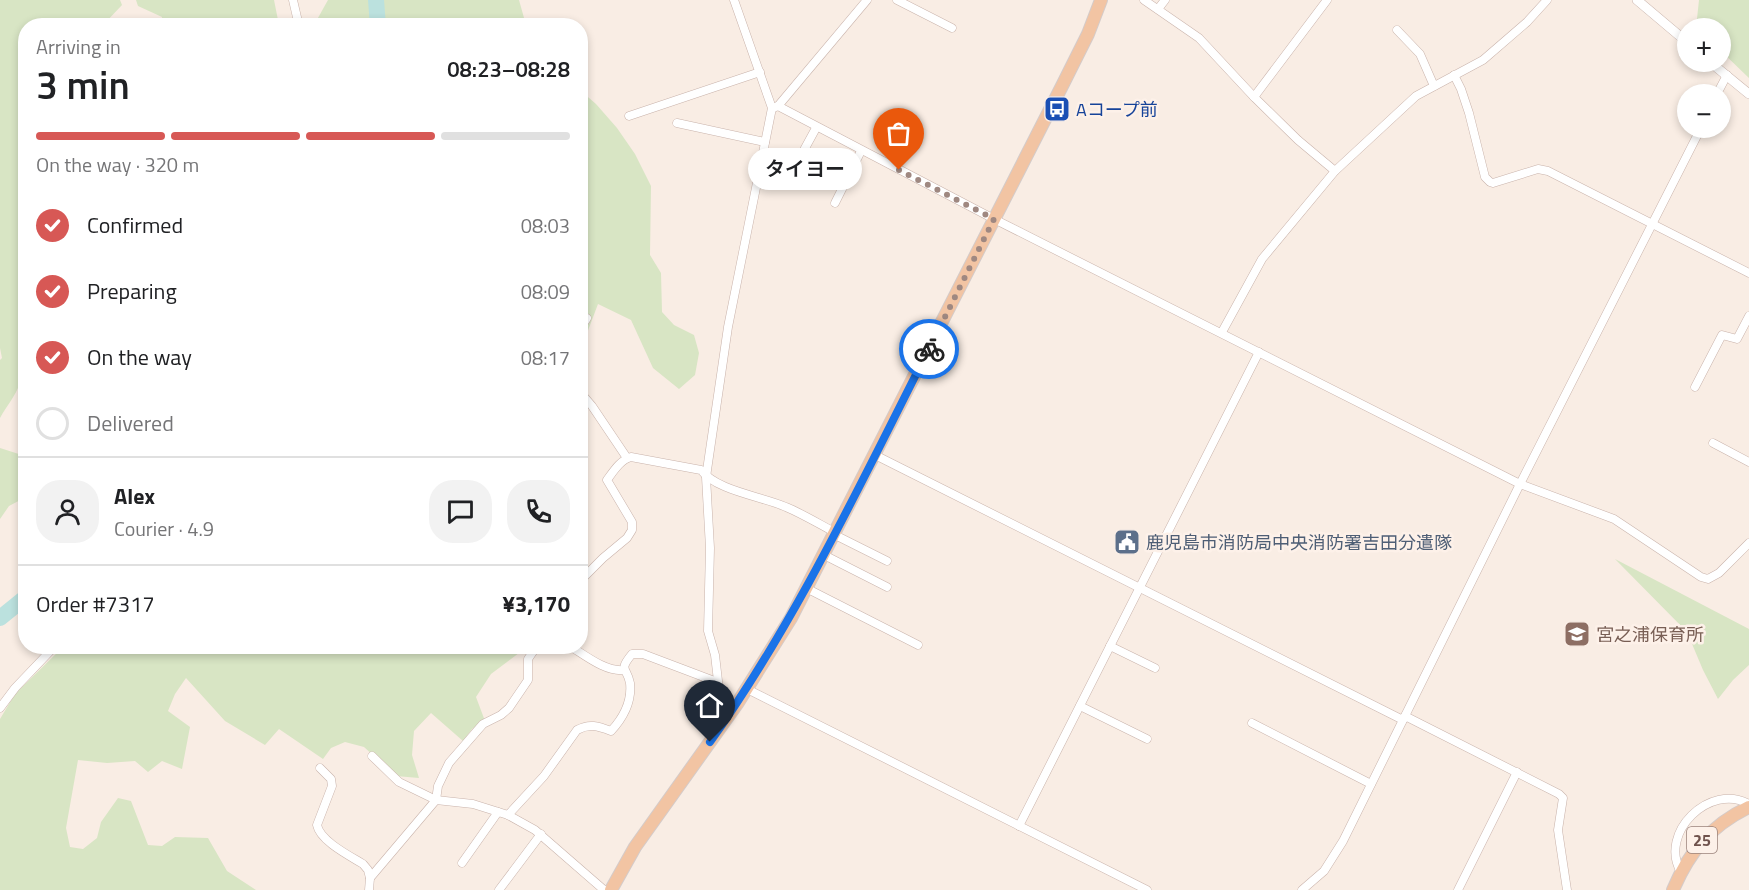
<!DOCTYPE html>
<html lang="en">
<head>
<meta charset="utf-8">
<style>
  :root { --surface:#fff; --page:#f2f2f2; --text:#202124; --muted:#757577; --line:#e0e0e0; --accent:#d75855 }
  body { margin:0; font-family:"Titillium Web","Noto Sans JP",sans-serif; background:var(--page); color:var(--text); height:100vh; display:flex; flex-direction:column; font-size:22px; white-space:nowrap }
  * { box-sizing:border-box; margin:0 }
  p { font-size:20px; color:var(--muted) }
  .icon { flex:none; width:33px; height:33px; fill:none; stroke:currentColor; stroke-width:2; stroke-linecap:round; stroke-linejoin:round }
  .map { position:relative; flex:1; overflow:hidden }
  .details { position:absolute; left:18px; top:18px; width:570px; height:636px; display:flex; flex-direction:column; background:var(--surface); border-radius:24px; box-shadow:0 3px 9px #0003 }
  .details>* { flex:none }
  .controls { position:absolute; left:1677px; top:18px; display:grid; gap:12px }
  .controls a { display:grid; place-items:center; width:54px; height:54px; border-radius:50%; background:var(--surface); box-shadow:0 3px 9px #0003; font-size:30px }
  .pin { position:absolute; display:grid; place-items:center; width:51px; height:51px; color:#fff; margin:-62px -26px; border-radius:50% 50% 50% 0; rotate:-45deg; box-shadow:0 0 6px #0007 }
  .pin .icon { rotate:45deg }
  .courier { position:absolute; display:grid; place-items:center; width:60px; height:60px; margin:-30px; border:4px solid #1a73e8; border-radius:50%; background:#fff; color:#222; box-shadow:0 2px 8px #0007 }
  .bubble { position:absolute; height:42px; border-radius:21px; background:var(--surface); box-shadow:0 3px 9px #0003; font-size:20px; font-weight:600; line-height:42px; text-align:center }
  .headline em { font-style:normal; font-weight:600 }
  .headline div { display:flex; flex-direction:column-reverse }
  .headline { display:flex; align-items:center; justify-content:space-between; height:102px; padding:0 18px }
  h1 { font-size:39px; font-weight:600; line-height:45px }
  .bar { display:grid; grid-template-columns:repeat(4,1fr); gap:9px 6px; align-content:center; height:72px; padding:0 18px }
  .bar i { height:8px; border-radius:4px; background:var(--line) }
  .bar .current { background:var(--accent) }
  .bar p { grid-column:span 4 }
  .line { display:flex; align-items:center; gap:15px; padding:0 18px; border-top:2px solid var(--line) }
  .line div { flex:1 }
  .round { display:grid; place-items:center; flex:none; width:63px; height:63px; border-radius:24px; background:var(--page) }
  ol { padding:0 18px; list-style:none }
  li { display:flex; align-items:center; gap:18px; height:66px }
  li p { margin-inline-start:auto }
  li .icon { padding:6px; border-radius:50%; background:var(--accent); color:#fff; stroke-width:4 }
  li:last-child { color:var(--muted) }
  li i { width:33px; height:33px; border:3px solid var(--line); border-radius:50% }
  .map>svg:first-child { display:block }
  .green { fill:#d8e5c4 }
  .lines { fill:none; stroke-linecap:round; stroke-linejoin:round }
  .river { stroke:#bbe1de; stroke-width:16 }
  .minor-casing { stroke:#c9b3ab; stroke-width:9 }
  .tertiary-casing { stroke:#c9b3ab; stroke-width:10 }
  .primary-casing { stroke:#d4cbc9; stroke-width:14 }
  .minor { stroke:#fff; stroke-width:8 }
  .tertiary { stroke:#fff; stroke-width:9 }
  .primary { stroke:#f2c4a3; stroke-width:12 }
  .done { stroke:#9f8881; stroke-width:6; stroke-dasharray:0 10.8 }
  .route { stroke:#1a73e8; stroke-width:8 }
  .labels { text-anchor:middle; dominant-baseline:central; stroke-width:5; stroke-linejoin:round; paint-order:stroke }
  .shield { fill:#fdf1e9; stroke:#9a827b; stroke-width:1.5 }
  .shield-label { font-size:16px; font-weight:bold; fill:#6f524c }
  .transit-label { font-size:18px; fill:#164399; stroke:#fdf1e9; text-anchor:start }
  .service-label { font-size:18px; fill:#4e5e75; stroke:#fdf1e9; text-anchor:start }
  .education-label { font-size:18px; fill:#785e54; stroke:#fdf1e9; text-anchor:start }
</style>
</head>
<body>
<div class="map">
<svg width="1749" height="890" viewBox="0 0 1749 890">
  <rect width="100%" height="100%" fill="#f9ede4"/>
  <!-- green -->
  <g class="green">
    <path d="M 0,0 L 120,0 L 122,5 L 103,25 L 26,26 L 25,339 L 22,339 C 18,354 25,369 20,383 C 16,395 6,407 0,418 L 0,360 L 2,358 L 0,348 Z"/>
    <path d="M 136,0 L 274,0 L 279,25 L 161,25 L 162,17 L 138,6 Z"/>
    <path d="M 328,0 L 519,0 L 526,25 L 314,25 Z"/>
    <path d="M 1699,0 L 1749,0 L 1749,78 L 1721,51 L 1720,28 L 1696,28 Z"/>
    <path d="M 581,91 L 596,104 L 617,128 L 635,154 L 651,186 L 650,255 L 661,273 L 662,312 L 674,325 L 694,335 L 699,353 L 695,375 L 679,389 L 653,368 L 631,320 L 598,304 L 581,349 Z"/>
    <path d="M 0,448 L 25,456 L 26,497 L 9,506 L 0,519 Z"/>
    <path d="M 1615,559 L 1749,629 L 1749,665 L 1733,680 L 1718,699 L 1703,670 L 1687,632 Z"/>
    <path d="M 63,647 L 527,647 L 491,674 L 476,697 L 485,721 L 472,729 L 463,741 L 431,713 L 414,731 L 412,755 L 419,778 L 396,776 L 364,747 L 345,742 L 331,748 L 323,759 L 279,729 L 265,745 L 225,721 L 186,678 L 175,694 L 168,711 L 190,727 L 182,769 L 162,761 L 148,772 L 135,761 L 107,763 L 78,760 L 66,828 L 70,847 L 83,849 L 97,838 L 101,822 L 118,798 L 131,801 L 148,845 L 162,846 L 175,837 L 208,838 L 227,871 L 256,890 L 0,890 L 0,719 L 15,694 Z"/>
  </g>
  <g class="lines">
    <!-- river -->
    <g class="river">
      <path d="M 376,0 L 378,26"/>
      <path d="M 0,618 L 26,597"/>
    </g>
    <!-- minor casing -->
    <g class="minor-casing">
      <g id="minor">
        <path d="M 293,0 L 299,26"/>
        <path d="M 897,0 L 952,28"/>
        <path d="M 1144,0 L 1199,38 L 1254,97 L 1298,140 L 1335,171"/>
        <path d="M 1158,9 L 1165,0"/>
        <path d="M 1397,30 L 1420,54 L 1434,86"/>
        <path d="M 1454,75 L 1461,89 L 1469,113 L 1485,177 L 1490,182 L 1493,183 L 1538,169 L 1548,171 L 1749,273"/>
        <path d="M 1717,94 L 1727,75"/>
        <path d="M 1254,97 L 1327,0"/>
        <path d="M 778,106 L 994,219 L 1520,484 L 1614,519 L 1701,577 L 1708,579 L 1719,573 L 1749,543"/>
        <path d="M 773,108 L 778,106 L 867,0"/>
        <path d="M 629,116 L 760,72"/>
        <path d="M 677,123 L 765,142"/>
        <path d="M 804,150 L 816,128"/>
        <path d="M 835,203 L 861,151"/>
        <path d="M 580,329 L 587,318"/>
        <path d="M 1222,332 L 1262,259 L 1335,171 L 1416,96 L 1483,60 L 1527,22 L 1547,0"/>
        <path d="M 1695,387 L 1722,335 L 1737,339 L 1749,316"/>
        <path d="M 580,392 L 592,406 L 627,458"/>
        <path d="M 1713,443 L 1749,462"/>
        <path d="M 875,455 L 1403,720"/>
        <path d="M 835,535 L 887,561"/>
        <path d="M 824,555 L 887,587"/>
        <path d="M 580,581 L 603,558 L 627,538 L 632,530 L 632,522 L 607,480 C 613,472 620,460 631,457 L 701,470 C 717,491 761,496 786,507 C 803,514 819,524 836,533"/>
        <path d="M 806,588 L 918,645"/>
        <path d="M 570,646 C 586,656 606,672 624,670"/>
        <path d="M 1110,646 L 1155,668"/>
        <path d="M 747,689 L 1147,890"/>
        <path d="M 1080,706 L 1147,739"/>
        <path d="M 0,708 L 15,688 L 55,646"/>
        <path d="M 1405,716 L 1559,794 L 1563,798 L 1558,830 L 1567,890"/>
        <path d="M 1252,723 L 1371,784"/>
        <path d="M 723,724 L 715,655 L 708,631 L 710,548 L 706,477 L 728,327 L 772,108 L 734,0"/>
        <path d="M 372,756 L 399,782 L 436,800 L 473,804 L 508,815 L 535,830 L 604,890"/>
        <path d="M 320,768 L 331,779 L 332,786 L 317,825 C 320,841 350,856 363,864 L 368,870 L 370,878"/>
        <path d="M 508,815 L 544,776 L 577,730 C 589,723 598,726 611,731 C 623,718 632,701 630,683 C 627,667 618,671 632,654 L 643,654 L 717,682"/>
        <path d="M 1019,826 L 1259,352"/>
        <path d="M 462,863 L 498,812"/>
        <path d="M 1681,872 C 1658,833 1710,782 1749,804"/>
        <path d="M 369,890 L 370,878 L 436,800 L 438,786 L 449,763 L 483,724 L 501,715 L 509,708 L 528,680 L 528,659 L 537,646"/>
        <path d="M 499,890 L 541,834"/>
        <path d="M 1302,890 L 1324,871 L 1343,841 L 1520,484 L 1701,128"/>
        <path d="M 1458,890 L 1517,772"/>
      </g>
    </g>
    <!-- tertiary casing -->
    <g class="tertiary-casing">
      <g id="tertiary">
        <path d="M 1637,0 L 1688,43"/>
        <path d="M 1710,62 L 1749,94"/>
      </g>
    </g>
    <!-- primary casing -->
    <g class="primary-casing">
      <g id="primary">
        <path d="M 611,890 L 635,847 L 737,704 L 791,618 L 1063,84 L 1088,34 L 1101,0"/>
        <path d="M 1673,890 C 1689,852 1711,825 1749,807"/>
      </g>
    </g>
    <!-- minor -->
    <use href="#minor" class="minor"/>
    <!-- tertiary -->
    <use href="#tertiary" class="tertiary"/>
    <!-- primary -->
    <use href="#primary" class="primary"/>
  </g>
  <g class="lines">
    <!-- done -->
    <path class="done" d="M 899,170 L 994,219 L 929,349"/>
    <!-- route -->
    <path class="route" d="M 710,742 C 798,618 860,484 929,349"/>
  </g>
  <!-- icons -->
  <defs>
    <g id="bus-square" transform="scale(1.35)"><rect x="-9" y="-9" width="18" height="18" rx="4" fill="#1a4fb4" stroke="#fdf1e9"/><path d="M-5-6H5V4H4V6H2V4H-2V6H-4V4H-5ZM-3.5-4V0h7V-4ZM-3.5 1.2v1.5H-2V1.2ZM2 1.2v1.5H3.5V1.2Z" fill="#fff"/></g>
    <g id="civic-square" transform="scale(1.35)"><rect x="-9" y="-9" width="18" height="18" rx="4" fill="#5c6f8a" stroke="#fdf1e9"/><path d="M-.6-6.5H3V-4.5H.6V-3L4-1V1h2V6H-6V1h2V-1L-.6-3ZM-1.2 2.5V6h2.4V2.5Z" fill="#fff"/></g>
    <g id="school-square" transform="scale(1.35)"><rect x="-9" y="-9" width="18" height="18" rx="4" fill="#8d6e63" stroke="#fdf1e9"/><path d="M0-5L7-2L0 1L-7-2ZM-4 1L0 2.5L4 1V4Q0 6-4 4Z" fill="#fff"/></g>
  </defs>
  <g fill-rule="evenodd">
    <use href="#bus-square" x="1057" y="109"/>
    <use href="#civic-square" x="1127" y="542"/>
    <use href="#school-square" x="1577" y="634"/>
  </g>
  <g class="labels">
    <!-- shield labels -->
    <rect class="shield" x="1687" y="827" width="30" height="26" rx="4.5"/>
    <g class="shield-label">
      <text x="1702" y="840">25</text>
    </g>
    <!-- transit labels -->
    <g class="transit-label">
      <text x="1076" y="109">Aコープ前</text>
    </g>
    <!-- service labels -->
    <g class="service-label">
      <text x="1146" y="542">鹿児島市消防局中央消防署吉田分遣隊</text>
    </g>
    <!-- education labels -->
    <g class="education-label">
      <text x="1596" y="634">宮之浦保育所</text>
    </g>
  </g>
</svg>
<div class="controls">
<a>+</a>
<a>−</a>
</div>
<div class="pin" style="left:899px;top:170px;background:#ea580c"><svg class="icon" aria-label="bag" viewBox="0 0 24 24"><path d="M5 8h14l-1 12H6zM9 8a3 3 0 0 1 6 0"/></svg></div>
<div class="pin" style="left:710px;top:742px;background:#1f2937"><svg class="icon" aria-label="home" viewBox="0 0 24 24"><path d="M3 11l9-7 9 7M6 9v11h12V9"/></svg></div>
<div class="courier" style="left:929px;top:349px"><svg class="icon" aria-label="bike" viewBox="0 0 24 24"><circle cx="6" cy="16" r="4"/><circle cx="18" cy="16" r="4"/><path d="M6 16l4-8h5l3 8M10 8l3 8H6M13 5h3"/></svg></div>
<div class="bubble" style="left:748px;top:148px;width:114px">タイヨー</div>
<section class="details">
<div class="headline"><div><h1>3 min</h1><p>Arriving in</p></div><em>08:23–08:28</em></div>
<div class="bar"><i class="current"></i><i class="current"></i><i class="current"></i><i></i><p>On the way · 320 m</p></div>
<ol>
<li><svg class="icon" aria-label="check" viewBox="0 0 24 24"><path d="M5 12l5 5 9-10"/></svg>Confirmed<p>08:03</p></li>
<li><svg class="icon" aria-label="check" viewBox="0 0 24 24"><path d="M5 12l5 5 9-10"/></svg>Preparing<p>08:09</p></li>
<li><svg class="icon" aria-label="check" viewBox="0 0 24 24"><path d="M5 12l5 5 9-10"/></svg>On the way<p>08:17</p></li>
<li><i></i>Delivered</li>
</ol>
<div class="line" style="height:108px"><a class="round"><svg class="icon" aria-label="person" viewBox="0 0 24 24"><circle cx="12" cy="8" r="4"/><path d="M4 21q1-7 8-7t8 7"/></svg></a><div><b>Alex</b><p>Courier · 4.9</p></div><a class="round"><svg class="icon" aria-label="chat" viewBox="0 0 24 24"><path d="M4 5h16v11H9l-5 4z"/></svg></a><a class="round"><svg class="icon" aria-label="phone" viewBox="0 0 24 24"><path d="M5 4h4l2 5-3 2q2 4 5 5l2-3 5 2v4C11 20 4 13 5 4z"/></svg></a></div>
<div class="line" style="height:78px"><div>Order #7317</div><b>¥3,170</b></div>
</section>
</div>
</body>
</html>
